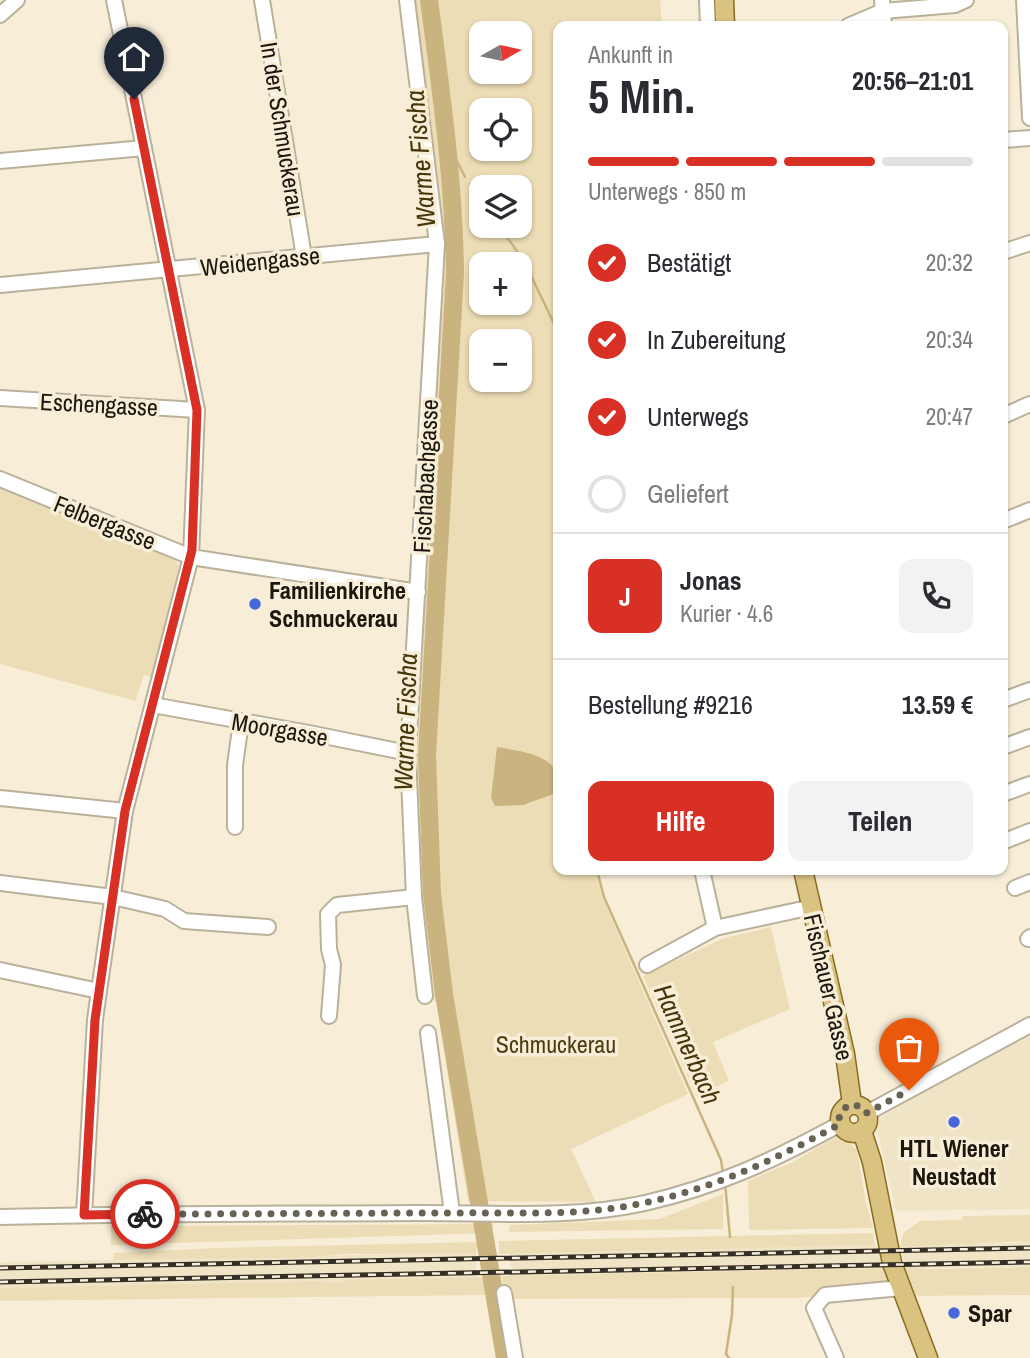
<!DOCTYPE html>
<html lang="de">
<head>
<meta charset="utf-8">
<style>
  :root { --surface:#fff; --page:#f2f2f3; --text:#2b2b33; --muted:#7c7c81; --line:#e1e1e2; --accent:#d93025 }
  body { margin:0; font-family:"Archivo Narrow",sans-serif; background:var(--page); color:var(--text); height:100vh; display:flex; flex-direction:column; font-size:26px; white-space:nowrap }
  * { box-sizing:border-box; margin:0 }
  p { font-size:23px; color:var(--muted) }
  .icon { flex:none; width:38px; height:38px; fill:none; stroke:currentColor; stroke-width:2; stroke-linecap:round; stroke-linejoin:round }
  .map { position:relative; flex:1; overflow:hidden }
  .details { position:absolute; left:553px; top:21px; width:455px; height:854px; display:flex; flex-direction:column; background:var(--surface); border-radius:14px; box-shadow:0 2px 5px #0004 }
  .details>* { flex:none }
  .needle { width:46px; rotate:81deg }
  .buttons { position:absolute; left:469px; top:21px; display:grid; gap:14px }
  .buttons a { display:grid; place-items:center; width:63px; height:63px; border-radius:14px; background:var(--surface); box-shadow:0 2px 5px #0004; font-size:35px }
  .pin { position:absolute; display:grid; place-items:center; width:60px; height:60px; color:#fff; margin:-72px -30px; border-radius:50% 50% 50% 0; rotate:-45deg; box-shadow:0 0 7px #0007 }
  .pin .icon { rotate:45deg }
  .courier { position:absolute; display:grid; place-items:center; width:70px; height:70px; margin:-35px; border:5px solid #d93025; border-radius:50%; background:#fff; color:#222; box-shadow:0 2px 9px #0007 }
  .headline em { font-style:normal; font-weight:800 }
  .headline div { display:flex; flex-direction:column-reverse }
  .headline { display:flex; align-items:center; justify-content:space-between; height:119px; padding:0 35px }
  h1 { font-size:46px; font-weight:800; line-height:52px }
  .bar { display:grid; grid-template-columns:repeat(4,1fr); gap:10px 7px; align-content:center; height:84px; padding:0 35px }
  .bar i { height:9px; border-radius:5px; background:var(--line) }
  .bar .current { background:var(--accent) }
  .bar p { grid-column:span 4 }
  .line { display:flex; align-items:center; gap:18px; padding:0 35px; border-top:2px solid var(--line) }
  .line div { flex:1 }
  .round { display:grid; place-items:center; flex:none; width:74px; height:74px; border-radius:14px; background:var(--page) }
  ol { padding:0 35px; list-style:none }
  li { display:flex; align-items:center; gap:21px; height:77px }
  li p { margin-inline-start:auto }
  li .icon { padding:7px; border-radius:50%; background:var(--accent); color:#fff; stroke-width:4 }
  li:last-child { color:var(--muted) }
  li i { width:38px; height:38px; border:4px solid var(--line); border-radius:50% }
  .action { display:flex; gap:14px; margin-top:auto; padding:14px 35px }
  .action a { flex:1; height:80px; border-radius:14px; background:var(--accent); color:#fff; font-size:28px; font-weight:800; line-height:80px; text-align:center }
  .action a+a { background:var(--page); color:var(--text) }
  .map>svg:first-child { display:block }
  .built { fill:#f0e4c6 }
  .green { fill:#edddb6; fill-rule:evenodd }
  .water { fill:#c9b37e }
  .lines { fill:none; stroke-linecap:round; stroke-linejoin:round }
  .stream { stroke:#c9b37e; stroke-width:2.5 }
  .river { stroke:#c9b37e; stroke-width:18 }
  .minor-casing { stroke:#bab19b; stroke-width:18 }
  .major-casing { stroke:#876c22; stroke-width:21 }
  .minor { stroke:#fff; stroke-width:14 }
  .major { stroke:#dac281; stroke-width:18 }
  .rail-casing { stroke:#342f26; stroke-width:5 }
  .rail { stroke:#f8eed8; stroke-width:2.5; stroke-dasharray:8; stroke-linecap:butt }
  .done { stroke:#686255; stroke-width:7; stroke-dasharray:0 12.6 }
  .route { stroke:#d93025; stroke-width:9 }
  .poi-dot { fill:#4768db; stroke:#f8eed8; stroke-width:2.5 }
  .labels { text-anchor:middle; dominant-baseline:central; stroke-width:7; stroke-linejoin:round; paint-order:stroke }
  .street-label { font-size:24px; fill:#1b170f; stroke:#f8eed8 }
  .poi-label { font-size:24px; font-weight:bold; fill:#1b170f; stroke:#f8eed8; text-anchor:start }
  .park-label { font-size:24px; fill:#4d3d13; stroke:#f8eed8 }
  .water-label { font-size:26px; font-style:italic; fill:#46370b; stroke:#f8eed8 }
</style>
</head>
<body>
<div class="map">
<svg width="1030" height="1358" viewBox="0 0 1030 1358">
  <rect width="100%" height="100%" fill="#f8eed8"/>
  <!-- built -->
  <g class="built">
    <path d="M 1030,1034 L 1030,1209 L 896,1211 L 876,1125 L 881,1118 L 908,1100 Z"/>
    <path d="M 1025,1241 L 1030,1241 L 1030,1267 L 1027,1269 L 1013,1267 L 907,1268 L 905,1267 L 900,1247 L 905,1245 L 1017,1243 Z"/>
    <path d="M 875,1245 L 880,1247 L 886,1268 L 511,1276 L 510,1253 Z"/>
    <path d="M 465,1253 L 476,1254 L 476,1277 L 338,1283 L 316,1281 L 0,1288 L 0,1262 Z"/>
  </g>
  <!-- green -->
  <g class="green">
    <path d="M 411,0 L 660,0 L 662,26 L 558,26 L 558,870 L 598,870 L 609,913 L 688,1094 L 571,1149 L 596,1202 L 468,1201 L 436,1002 L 432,997 C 421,923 416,848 414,774 L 441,249 ZM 481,33 L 520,33 L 520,72 L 481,72 ZM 481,110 L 520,110 L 520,149 L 481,149 ZM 481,187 L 520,187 L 520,226 L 481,226 ZM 481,264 L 520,264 L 520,303 L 481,303 ZM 481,341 L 520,341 L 520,380 L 481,380 Z"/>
    <path d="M 0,489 L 174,559 L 179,566 L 156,678 L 144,675 L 135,701 L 0,664 Z"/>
    <path d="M 771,927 L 790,1009 L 713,1042 L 729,1081 L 696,1096 L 643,976 L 724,938 Z"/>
    <path d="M 836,1137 L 844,1138 L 857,1150 L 866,1203 L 873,1228 L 751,1230 L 749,1228 L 748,1181 L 793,1162 Z"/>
    <path d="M 723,1194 L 723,1229 L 508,1232 L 510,1225 L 660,1219 Z"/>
    <path d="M 1030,1215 L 1030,1241 L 900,1247 L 903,1233 L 920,1221 L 961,1220 L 963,1216 Z"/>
    <path d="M 493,1224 L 492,1233 L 111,1245 L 111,1226 Z"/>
    <path d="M 873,1233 L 875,1245 L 499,1254 L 499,1241 Z"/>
    <path d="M 478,1242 L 476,1254 L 342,1254 L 314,1257 L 113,1260 L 114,1253 L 215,1248 Z"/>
    <path d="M 905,1267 L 929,1269 L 1030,1267 L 1030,1295 L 908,1296 Z"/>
    <path d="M 886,1268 L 889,1279 L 878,1292 L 797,1298 L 504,1299 L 502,1276 Z"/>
    <path d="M 490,1277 L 487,1295 L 0,1301 L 0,1288 L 316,1281 L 338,1283 L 349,1280 Z"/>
  </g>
  <!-- water -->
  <path class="water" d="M 497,747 C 523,752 566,754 556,793 L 523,805 L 495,806 L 491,798 Z"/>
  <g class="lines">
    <!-- stream -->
    <g class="stream">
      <path d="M 448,144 L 465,177"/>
      <path d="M 470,184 L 481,200"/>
      <path d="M 499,226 L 524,261 L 558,332"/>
      <path d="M 597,870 L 604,897 L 721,1160 L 723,1173"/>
      <path d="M 725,1183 L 730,1237"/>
      <path d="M 729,1358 L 726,1354 L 732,1315 L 733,1287"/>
    </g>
    <!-- river -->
    <path class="river" d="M 429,0 C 441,91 454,181 455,273 L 427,755 L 432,894 L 444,994 L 505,1358"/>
    <!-- minor casing -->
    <g class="minor-casing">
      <g id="minor">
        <path d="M 262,0 L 304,257"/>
        <path d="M 407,0 L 437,244 L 408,753 L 414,897 L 425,996"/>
        <path d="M 707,0 L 708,26"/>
        <path d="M 882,0 L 884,26"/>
        <path d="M 1024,0 L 1030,118"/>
        <path d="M 0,15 L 17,0"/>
        <path d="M 848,26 L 883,11 L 955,5 L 966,0"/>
        <path d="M 1003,140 L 1030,138"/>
        <path d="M 0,161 L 144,148"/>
        <path d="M 1003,252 L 1030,243"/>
        <path d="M 0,285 L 437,244"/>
        <path d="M 0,398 L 197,410"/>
        <path d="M 1003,416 L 1030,404"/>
        <path d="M 0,479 L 191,557 L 418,592"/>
        <path d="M 1003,521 L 1030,510"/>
        <path d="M 1003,700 L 1030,690"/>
        <path d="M 153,705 L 314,734 L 408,753"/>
        <path d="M 1003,747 L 1030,737"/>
        <path d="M 1003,794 L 1030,784"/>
        <path d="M 0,798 L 125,811"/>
        <path d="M 235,827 L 235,765 L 241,722"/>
        <path d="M 1005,841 L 1030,831"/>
        <path d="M 702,870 L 715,928"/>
        <path d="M 0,883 L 113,897 L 165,909 L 184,921 L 268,927"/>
        <path d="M 1015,888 L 1030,882"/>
        <path d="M 1028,939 L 1030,937"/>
        <path d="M 647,965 L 715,928 L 812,907"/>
        <path d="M 0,970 L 99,991"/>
        <path d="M 329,1016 L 333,965 L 329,949 L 328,914 L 337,905 L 414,897"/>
        <path d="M 428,1033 L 452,1213"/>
        <path d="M 867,1113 L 1030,1025"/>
        <path d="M 84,1215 L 95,1020 L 99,991 L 125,811 L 191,557 L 197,410 L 114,0"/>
        <path d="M 0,1217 C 138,1213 275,1214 413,1213 C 490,1212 568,1220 645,1203 C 719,1186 774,1160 840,1124"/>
        <path d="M 504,1293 L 515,1358"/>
        <path d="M 836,1358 L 814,1308 L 825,1295 L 901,1288"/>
      </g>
    </g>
    <!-- major casing -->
    <g class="major-casing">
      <g id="major">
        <path d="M 724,0 L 725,26"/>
        <path d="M 803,870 L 845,1054 L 852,1104"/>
        <circle cx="854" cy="1119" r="14"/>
        <path d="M 862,1131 L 872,1162 L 892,1263 L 928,1358"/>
      </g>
    </g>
    <!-- minor -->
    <use href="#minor" class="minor"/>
    <!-- major -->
    <use href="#major" class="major"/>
    <!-- rail casing -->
    <g class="rail-casing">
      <g id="rail">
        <path d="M 0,1268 L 1030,1248"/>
        <path d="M 0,1282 L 1030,1262"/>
      </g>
    </g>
    <!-- rail -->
    <use href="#rail" class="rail"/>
  </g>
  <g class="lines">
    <!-- done -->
    <path class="done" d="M 145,1214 C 246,1214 347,1213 448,1213 C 516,1212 577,1217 644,1203 C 718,1187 774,1160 840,1124 L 839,1115 L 848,1105 L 860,1106 L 867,1113 L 909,1090"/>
    <!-- route -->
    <path class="route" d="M 134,99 L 197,410 L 192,550 L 125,811 L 95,1020 L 84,1215 L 145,1214"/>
  </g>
  <!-- markers -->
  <g class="poi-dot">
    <circle cx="255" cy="604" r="7"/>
    <circle cx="954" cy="1122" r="7"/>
    <circle cx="954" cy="1313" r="7"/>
  </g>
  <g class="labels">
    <!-- street labels -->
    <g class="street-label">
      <text transform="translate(283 129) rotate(81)">In der Schmuckerau</text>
      <text transform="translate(260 261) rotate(-6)">Weidengasse</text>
      <text transform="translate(99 404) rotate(3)">Eschengasse</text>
      <text transform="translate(425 476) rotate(-87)">Fischabachgasse</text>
      <text transform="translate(105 522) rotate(22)">Felbergasse</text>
      <text transform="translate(280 729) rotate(10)">Moorgasse</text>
      <text transform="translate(829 987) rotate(77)">Fischauer Gasse</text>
    </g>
    <!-- poi labels -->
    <g class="poi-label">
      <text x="269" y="590">Familienkirche<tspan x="269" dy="28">Schmuckerau</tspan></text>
      <text x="954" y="1148" text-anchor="middle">HTL Wiener<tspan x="954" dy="28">Neustadt</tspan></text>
      <text x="968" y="1313">Spar</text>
    </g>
    <!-- park labels -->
    <g class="park-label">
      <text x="556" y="1044">Schmuckerau</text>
    </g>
    <!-- water labels -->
    <g class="water-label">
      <text transform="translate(420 159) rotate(-95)">Warme Fischa</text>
      <text transform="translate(405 722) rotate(-88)">Warme Fischa</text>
      <text transform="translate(688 1044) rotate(66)">Hammerbach</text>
    </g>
  </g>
</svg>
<div class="buttons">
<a><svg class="needle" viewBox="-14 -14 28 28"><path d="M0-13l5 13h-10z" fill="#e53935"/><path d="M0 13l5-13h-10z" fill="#7c7c81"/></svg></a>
<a><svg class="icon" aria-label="locate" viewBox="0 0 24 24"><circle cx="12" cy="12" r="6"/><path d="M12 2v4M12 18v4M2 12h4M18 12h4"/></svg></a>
<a><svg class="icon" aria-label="layers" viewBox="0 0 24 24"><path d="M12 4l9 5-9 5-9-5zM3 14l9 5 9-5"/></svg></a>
<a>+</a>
<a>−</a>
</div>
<div class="pin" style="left:909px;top:1090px;background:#ea580c"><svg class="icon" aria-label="bag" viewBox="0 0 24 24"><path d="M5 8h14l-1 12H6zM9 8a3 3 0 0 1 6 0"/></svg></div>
<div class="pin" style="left:134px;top:99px;background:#1f2937"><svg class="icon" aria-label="home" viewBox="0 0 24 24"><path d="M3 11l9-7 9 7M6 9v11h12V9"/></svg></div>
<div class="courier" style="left:145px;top:1214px"><svg class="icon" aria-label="bike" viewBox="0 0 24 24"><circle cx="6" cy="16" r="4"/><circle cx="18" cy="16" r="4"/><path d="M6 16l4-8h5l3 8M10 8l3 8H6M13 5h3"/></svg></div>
<section class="details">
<div class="headline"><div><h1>5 Min.</h1><p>Ankunft in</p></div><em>20:56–21:01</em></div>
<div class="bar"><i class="current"></i><i class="current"></i><i class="current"></i><i></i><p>Unterwegs · 850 m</p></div>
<ol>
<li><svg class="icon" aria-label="check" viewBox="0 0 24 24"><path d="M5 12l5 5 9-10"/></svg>Bestätigt<p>20:32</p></li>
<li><svg class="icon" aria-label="check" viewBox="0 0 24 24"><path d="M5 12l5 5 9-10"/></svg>In Zubereitung<p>20:34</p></li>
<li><svg class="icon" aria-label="check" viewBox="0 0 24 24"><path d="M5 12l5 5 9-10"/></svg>Unterwegs<p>20:47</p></li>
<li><i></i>Geliefert</li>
</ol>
<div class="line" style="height:126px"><b class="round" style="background:var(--accent);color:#fff">J</b><div><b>Jonas</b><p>Kurier · 4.6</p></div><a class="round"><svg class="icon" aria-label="phone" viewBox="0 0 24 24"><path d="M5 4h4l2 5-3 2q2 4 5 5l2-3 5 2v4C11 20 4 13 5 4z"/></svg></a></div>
<div class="line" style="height:91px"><div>Bestellung #9216</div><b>13.59 €</b></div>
<div class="action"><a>Hilfe</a><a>Teilen</a></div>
</section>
</div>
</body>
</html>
